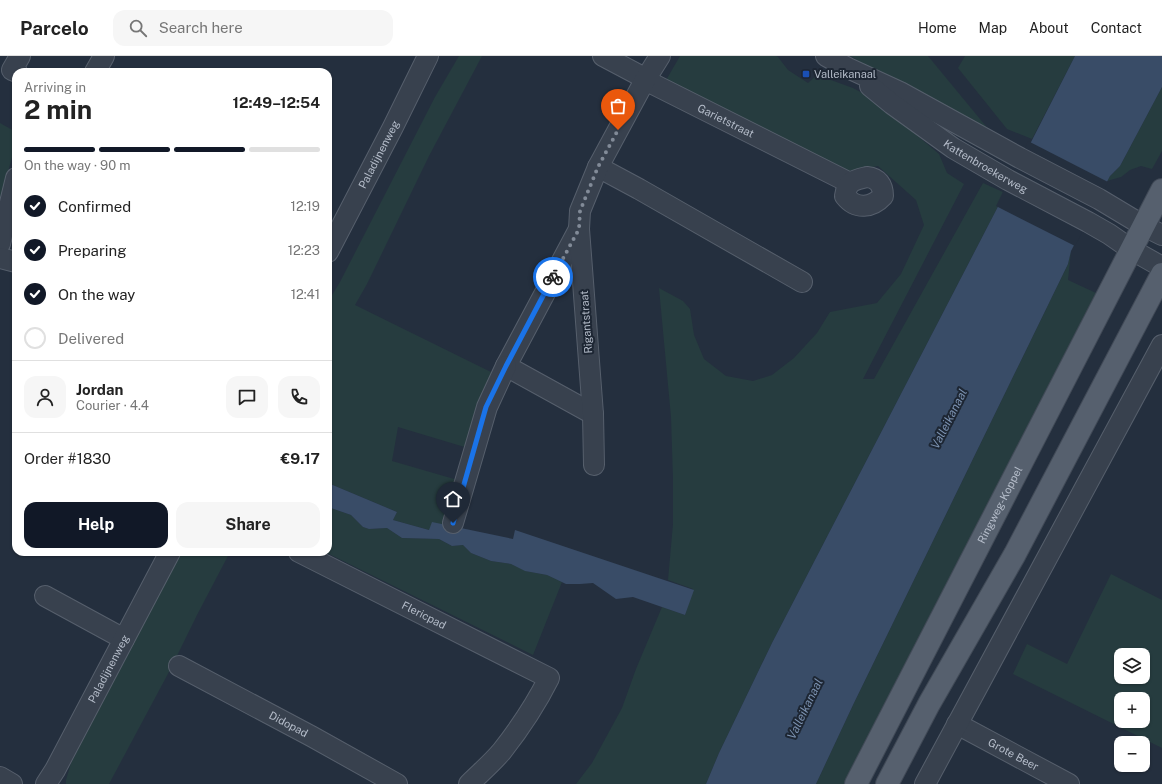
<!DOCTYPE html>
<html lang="en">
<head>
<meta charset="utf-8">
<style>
  :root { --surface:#fff; --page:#f6f6f6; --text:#222; --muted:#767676; --line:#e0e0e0; --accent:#111827 }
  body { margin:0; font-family:"Public Sans",sans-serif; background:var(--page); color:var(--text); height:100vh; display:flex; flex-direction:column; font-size:15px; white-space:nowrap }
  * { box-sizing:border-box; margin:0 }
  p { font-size:13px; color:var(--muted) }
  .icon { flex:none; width:22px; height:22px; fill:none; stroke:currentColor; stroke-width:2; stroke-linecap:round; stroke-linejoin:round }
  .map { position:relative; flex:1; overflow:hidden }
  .drawer { position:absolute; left:12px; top:12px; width:320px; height:488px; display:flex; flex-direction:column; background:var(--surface); border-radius:12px; box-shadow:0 1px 3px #0004 }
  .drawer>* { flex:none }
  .tools { position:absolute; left:1114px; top:592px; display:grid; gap:8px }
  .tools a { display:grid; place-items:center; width:36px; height:36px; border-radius:8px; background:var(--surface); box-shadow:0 1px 3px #0004; font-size:20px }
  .pin { position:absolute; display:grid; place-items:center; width:34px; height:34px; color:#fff; margin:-41px -17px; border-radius:50% 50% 50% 0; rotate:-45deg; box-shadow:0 0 4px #0007 }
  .pin .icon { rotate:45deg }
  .courier { position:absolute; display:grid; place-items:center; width:40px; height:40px; margin:-20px; border:3px solid #1a73e8; border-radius:50%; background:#fff; color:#222; box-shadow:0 1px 5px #0007 }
  .headline em { font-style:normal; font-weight:700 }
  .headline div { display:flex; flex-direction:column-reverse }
  .headline { display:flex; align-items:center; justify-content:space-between; height:68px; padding:0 12px }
  h1 { font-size:26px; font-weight:700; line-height:30px }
  .bar { display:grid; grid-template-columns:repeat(4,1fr); gap:6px 4px; align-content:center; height:48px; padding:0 12px }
  .bar i { height:5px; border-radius:3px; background:var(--line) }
  .bar .current { background:var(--accent) }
  .bar p { grid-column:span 4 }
  .line { display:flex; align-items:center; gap:10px; padding:0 12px; border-top:1px solid var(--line) }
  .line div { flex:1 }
  .round { display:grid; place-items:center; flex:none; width:42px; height:42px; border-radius:12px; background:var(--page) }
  ol { padding:0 12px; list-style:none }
  li { display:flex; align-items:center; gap:12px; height:44px }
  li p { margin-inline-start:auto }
  li .icon { padding:4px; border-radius:50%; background:var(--accent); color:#fff; stroke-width:4 }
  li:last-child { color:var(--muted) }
  li i { width:22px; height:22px; border:2px solid var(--line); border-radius:50% }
  .primary-button { display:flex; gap:8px; margin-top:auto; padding:8px 12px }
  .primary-button a { flex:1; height:46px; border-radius:12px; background:var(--accent); color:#fff; font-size:16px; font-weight:700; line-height:46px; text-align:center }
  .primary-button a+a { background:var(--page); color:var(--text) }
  header { display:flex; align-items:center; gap:24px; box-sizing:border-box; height:56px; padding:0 20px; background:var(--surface); border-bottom:1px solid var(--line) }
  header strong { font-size:19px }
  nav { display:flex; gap:22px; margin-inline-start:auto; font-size:14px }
  .search { width:280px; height:36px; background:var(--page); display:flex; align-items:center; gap:10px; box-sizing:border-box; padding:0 14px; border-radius:12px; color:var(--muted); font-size:15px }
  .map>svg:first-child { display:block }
  .green { fill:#263c3f; fill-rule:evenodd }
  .water { fill:#394c67 }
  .pier { fill:#242f3e }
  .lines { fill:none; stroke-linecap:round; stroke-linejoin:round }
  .minor-casing { stroke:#565f6c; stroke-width:22 }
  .major-casing { stroke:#414a57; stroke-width:24 }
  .minor { stroke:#38414e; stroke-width:20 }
  .major { stroke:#56606e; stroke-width:22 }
  .done { stroke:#828b98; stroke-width:4; stroke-dasharray:0 7.2 }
  .route { stroke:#1a73e8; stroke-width:5 }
  .transit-dot { fill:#1a4fb4; stroke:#1d2633; stroke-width:1.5 }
  .labels { text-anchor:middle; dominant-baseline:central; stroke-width:4; stroke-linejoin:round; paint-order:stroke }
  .poi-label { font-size:11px; fill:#b4bcc9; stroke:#1d2633; text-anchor:start }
  .street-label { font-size:11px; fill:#b4bcc9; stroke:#1d2633 }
  .water-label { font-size:12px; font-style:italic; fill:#7c92b1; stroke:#1d2633 }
</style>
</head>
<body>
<header>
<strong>Parcelo</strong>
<div class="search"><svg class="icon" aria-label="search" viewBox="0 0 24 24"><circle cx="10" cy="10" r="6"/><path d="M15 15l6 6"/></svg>Search here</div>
<nav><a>Home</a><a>Map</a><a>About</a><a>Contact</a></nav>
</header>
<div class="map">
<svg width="1162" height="728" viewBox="0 0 1162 728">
  <rect width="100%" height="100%" fill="#242f3e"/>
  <!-- green -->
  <g class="green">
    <path d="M 459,0 L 482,0 L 429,100 L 367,228 L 355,249 L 493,317 L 468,392 L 398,371 L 392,405 L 461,425 L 446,470 L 429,474 L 393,464 L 397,456 L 328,427 L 328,246 L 340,226 L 435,41 Z"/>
    <path d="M 680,0 L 776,0 L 778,1 L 788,14 L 808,27 L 817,19 L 853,32 L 875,44 L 939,98 L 947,117 L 964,128 L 863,323 L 874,323 L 983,127 L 1005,137 L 772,587 L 719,697 L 706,728 L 576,728 L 592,707 L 622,652 L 636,613 L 662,551 L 685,559 L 693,533 L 668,524 L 673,468 L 673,423 L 671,361 L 659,232 L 683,245 L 690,253 L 694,279 L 704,303 L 726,320 L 753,325 L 772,319 L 794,302 L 817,277 L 830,256 L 877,247 L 901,218 L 924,169 L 916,144 L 878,110 L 848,115 L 665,26 Z"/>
    <path d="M 850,0 L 928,0 L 994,80 L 892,24 Z"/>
    <path d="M 965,0 L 1075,0 L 1032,83 L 1007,73 L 958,12 Z"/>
    <path d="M 1162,31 L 1162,95 L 1152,113 L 1141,110 L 1130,114 L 1121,121 L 1107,125 L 1110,120 L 1120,110 Z"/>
    <path d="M 0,67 L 16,76 L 16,87 L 1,141 L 0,141 Z"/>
    <path d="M 1071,195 L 1068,224 L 1096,237 L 844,728 L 816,728 L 853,649 L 1068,208 Z"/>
    <path d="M 328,451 L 351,459 L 363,471 L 369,473 L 387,472 L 402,482 L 439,483 L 452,490 L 463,489 L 471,497 L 491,505 L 511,508 L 526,515 L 547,519 L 562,526 L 533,599 L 325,496 L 328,496 Z"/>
    <path d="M 182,496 L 230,496 L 197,559 L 170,614 L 109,728 L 66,728 L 66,724 L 71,707 L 167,523 Z"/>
    <path d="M 1111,518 L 1162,544 L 1162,692 L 1013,618 L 1027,588 L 1067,608 ZM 1121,599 L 1143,599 L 1143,621 L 1121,621 ZM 1121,643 L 1143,643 L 1143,665 L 1121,665 Z"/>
  </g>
  <!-- water -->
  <g class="water">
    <path d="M 1075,0 L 1162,0 L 1162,31 L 1120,110 L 1110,120 L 1071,195 L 1068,208 L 853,649 L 816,728 L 706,728 L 719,697 L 772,587 L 1005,137 Z"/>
    <path d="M 328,427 L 397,456 L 393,464 L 429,474 L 432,466 L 513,483 L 515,474 L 694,534 L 685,559 L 633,541 L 616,543 L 593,527 L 580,528 L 566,528 L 547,519 L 525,515 L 511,508 L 491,505 L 471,497 L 463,489 L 452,490 L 439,483 L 402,482 L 387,472 L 369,473 L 363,471 L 351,459 L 328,451 Z"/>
  </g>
  <!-- pier -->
  <path class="pier" d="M 1028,85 L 1108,126 L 1075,190 L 996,150 Z"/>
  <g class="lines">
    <!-- minor casing -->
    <g class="minor-casing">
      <g id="minor">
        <path id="s1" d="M 603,0 L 637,18 L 645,24 L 850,127"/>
        <path d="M 826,0 L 848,12 L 900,36 L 1020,102 L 1099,143 L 1144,170 L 1162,179"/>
        <path d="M 17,16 L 12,14 L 20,0"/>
        <path d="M 95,16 L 104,0"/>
        <path id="s2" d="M 870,30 L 892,48 L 953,92 L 1008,124 L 1088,166 L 1109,178 L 1132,194 L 1162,211"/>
        <path d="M 598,111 L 639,133 L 802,226"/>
        <path d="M 867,121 C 878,122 883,129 883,140 C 872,152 856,154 845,140 C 847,125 854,124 867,121 Z"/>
        <path d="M 579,173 L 506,310 L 593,358"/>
        <path d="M 0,188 L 16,122"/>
        <path id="s3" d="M 328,196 L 393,71 L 428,0"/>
        <path d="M 0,202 L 16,206"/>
        <path d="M 594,409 L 593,358 L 579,173 L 580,155 L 598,111 L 645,24 L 660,0"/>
        <path d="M 453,467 L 487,351 L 506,310"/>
        <path id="s4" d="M 299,496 L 549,622 C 536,648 520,672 502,695 C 492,707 480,717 469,728"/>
        <path d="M 45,540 L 124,583"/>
        <path id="s5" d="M 179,610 L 311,680 L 397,728"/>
        <path id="s6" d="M 957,668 L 1069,728"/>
        <path d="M 0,721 L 12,728"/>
        <path id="s7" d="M 46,728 L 55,714 L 170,496"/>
        <path d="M 925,728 L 1162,289"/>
      </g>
    </g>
    <!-- major casing -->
    <g class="major-casing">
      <g id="major">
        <path id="s8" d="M 856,728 L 1162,134"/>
        <path d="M 887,728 L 929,648 L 1015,498 L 1162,218"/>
      </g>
    </g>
    <!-- minor -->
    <use href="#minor" class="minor"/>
    <!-- major -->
    <use href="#major" class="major"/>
  </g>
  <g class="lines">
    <!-- done -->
    <path class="done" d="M 553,221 L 579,173 L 580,155 L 598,111 L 618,74"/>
    <!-- route -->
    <path class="route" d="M 453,467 L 486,351 L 506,310 L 553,221"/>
  </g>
  <!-- markers -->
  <rect class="transit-dot" x="802" y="14" width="8" height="8" rx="2"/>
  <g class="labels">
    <!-- poi labels -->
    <g class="poi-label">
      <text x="814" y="18">Valleikanaal</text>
    </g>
    <!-- street labels -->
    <g class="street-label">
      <text stroke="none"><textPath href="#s1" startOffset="139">Garietstraat</textPath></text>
      <text stroke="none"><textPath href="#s3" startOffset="110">Paladijnenweg</textPath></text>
      <text stroke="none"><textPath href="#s2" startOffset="141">Kattenbroekerweg</textPath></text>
      <text transform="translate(586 266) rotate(-94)">Rigantstraat</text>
      <text stroke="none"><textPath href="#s8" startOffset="314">Ringweg-Koppel</textPath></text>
      <text stroke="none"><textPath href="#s4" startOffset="140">Flericpad</textPath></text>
      <text stroke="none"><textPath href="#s7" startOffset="131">Paladijnenweg</textPath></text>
      <text stroke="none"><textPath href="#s5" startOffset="124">Didopad</textPath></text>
      <text stroke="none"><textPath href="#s6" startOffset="64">Grote Beer</textPath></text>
    </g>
    <!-- water labels -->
    <g class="water-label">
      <text transform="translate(949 363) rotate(-63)">Valleikanaal</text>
      <text transform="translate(805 653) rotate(-64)">Valleikanaal</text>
    </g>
  </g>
</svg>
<div class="tools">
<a><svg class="icon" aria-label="layers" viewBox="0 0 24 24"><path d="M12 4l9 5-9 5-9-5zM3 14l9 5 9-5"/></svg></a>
<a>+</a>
<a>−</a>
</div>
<div class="pin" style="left:618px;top:74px;background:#ea580c"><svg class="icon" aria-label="bag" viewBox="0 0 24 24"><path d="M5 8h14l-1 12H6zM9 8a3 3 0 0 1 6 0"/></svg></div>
<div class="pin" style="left:453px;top:467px;background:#1f2937"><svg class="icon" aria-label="home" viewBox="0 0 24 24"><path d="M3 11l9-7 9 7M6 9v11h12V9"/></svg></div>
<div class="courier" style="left:553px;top:221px"><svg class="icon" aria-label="bike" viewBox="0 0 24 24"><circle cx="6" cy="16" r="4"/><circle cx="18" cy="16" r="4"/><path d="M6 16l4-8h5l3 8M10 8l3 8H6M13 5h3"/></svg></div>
<section class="drawer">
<div class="headline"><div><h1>2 min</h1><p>Arriving in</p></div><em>12:49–12:54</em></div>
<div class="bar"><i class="current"></i><i class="current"></i><i class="current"></i><i></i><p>On the way · 90 m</p></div>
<ol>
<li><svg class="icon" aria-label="check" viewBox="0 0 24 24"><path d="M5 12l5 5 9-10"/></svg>Confirmed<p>12:19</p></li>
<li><svg class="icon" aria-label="check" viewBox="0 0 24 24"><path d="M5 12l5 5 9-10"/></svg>Preparing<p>12:23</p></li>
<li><svg class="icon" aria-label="check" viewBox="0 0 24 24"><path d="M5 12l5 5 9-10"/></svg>On the way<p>12:41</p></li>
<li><i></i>Delivered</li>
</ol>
<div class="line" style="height:72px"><a class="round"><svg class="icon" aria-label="person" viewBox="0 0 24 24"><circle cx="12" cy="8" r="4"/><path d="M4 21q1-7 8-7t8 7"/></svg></a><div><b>Jordan</b><p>Courier · 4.4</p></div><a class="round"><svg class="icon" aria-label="chat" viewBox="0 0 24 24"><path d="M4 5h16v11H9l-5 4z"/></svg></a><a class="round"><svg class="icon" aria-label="phone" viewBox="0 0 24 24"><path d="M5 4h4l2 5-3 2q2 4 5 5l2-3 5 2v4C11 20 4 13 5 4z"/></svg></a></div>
<div class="line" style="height:52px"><div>Order #1830</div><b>€9.17</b></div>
<div class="primary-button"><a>Help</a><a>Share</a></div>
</section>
</div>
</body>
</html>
